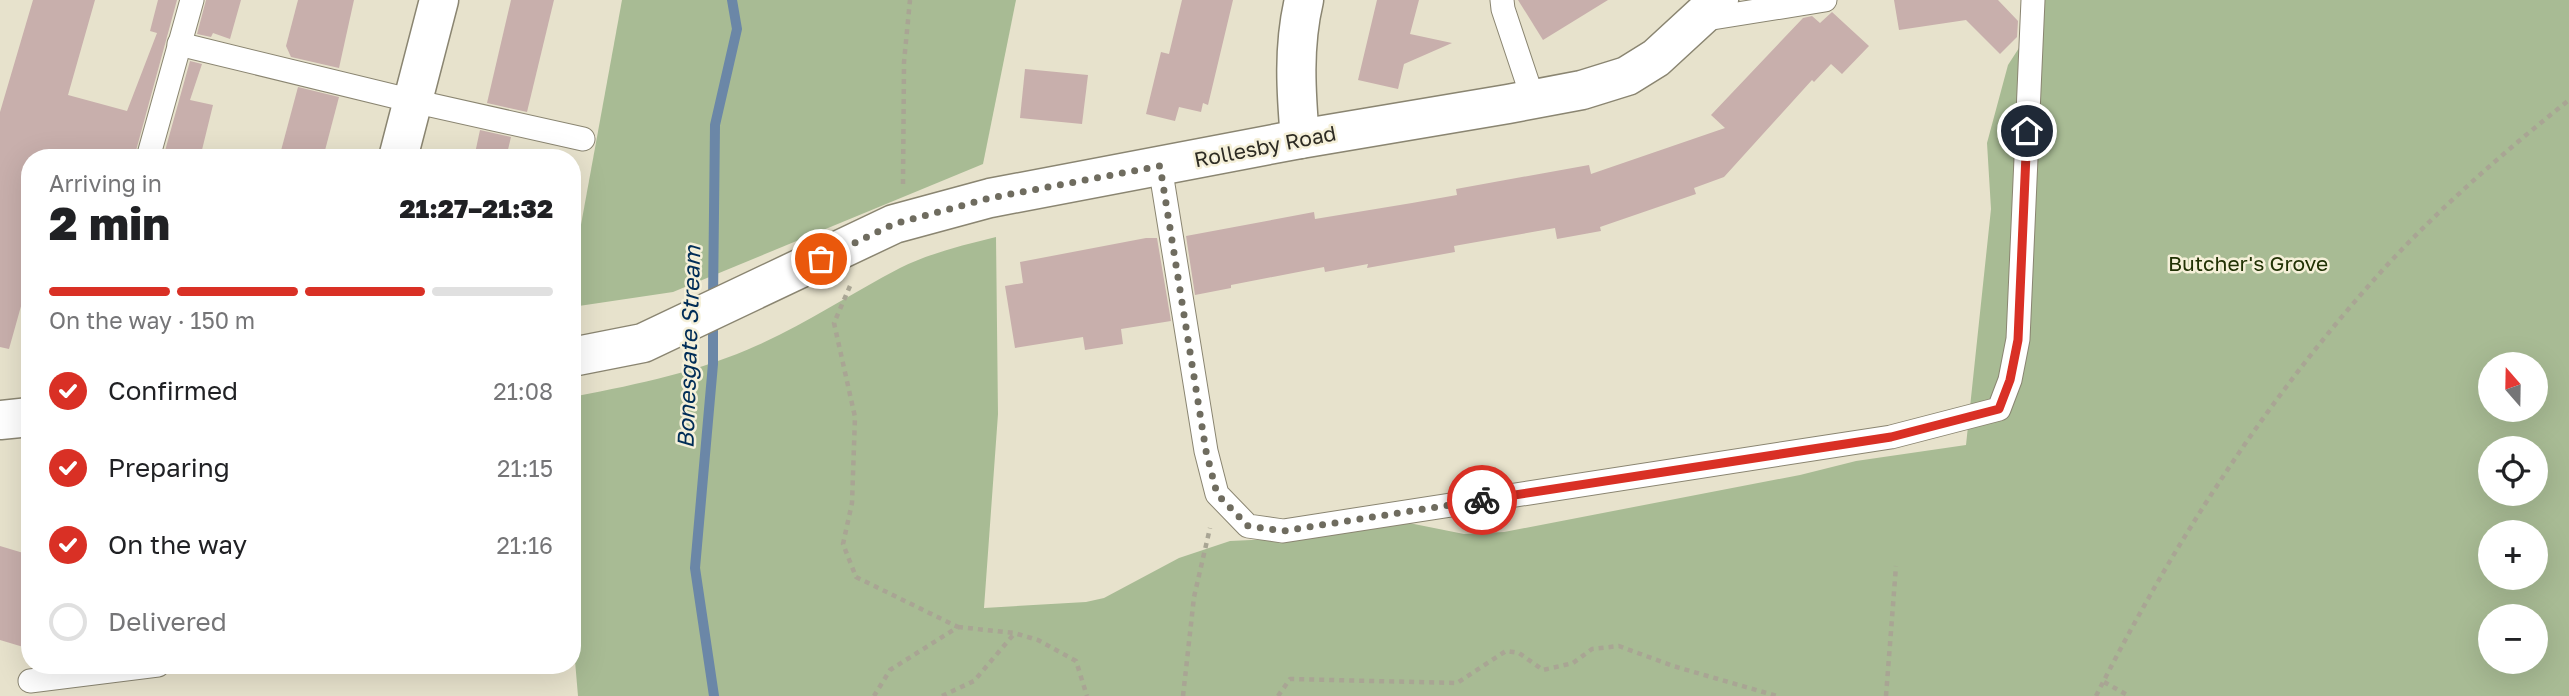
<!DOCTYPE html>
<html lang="en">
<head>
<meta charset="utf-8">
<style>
  :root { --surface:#fff; --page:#f2f2f2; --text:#202124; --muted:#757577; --line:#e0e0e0; --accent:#d93025 }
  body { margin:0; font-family:"Golos Text",sans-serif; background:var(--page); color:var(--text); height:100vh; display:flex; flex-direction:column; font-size:26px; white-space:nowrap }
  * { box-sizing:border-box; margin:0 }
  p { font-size:23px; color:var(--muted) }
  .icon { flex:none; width:38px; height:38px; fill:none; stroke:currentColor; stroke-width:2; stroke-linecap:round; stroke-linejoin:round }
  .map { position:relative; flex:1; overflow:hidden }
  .sheet { position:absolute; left:21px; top:149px; width:560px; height:525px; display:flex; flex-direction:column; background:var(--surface); border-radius:28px; box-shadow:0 7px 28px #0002 }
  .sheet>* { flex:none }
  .needle { width:46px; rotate:340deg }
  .fabs { position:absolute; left:2478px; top:352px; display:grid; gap:14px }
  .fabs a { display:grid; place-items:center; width:70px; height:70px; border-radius:50%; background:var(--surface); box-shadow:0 7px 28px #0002; font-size:35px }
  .pin { position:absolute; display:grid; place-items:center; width:60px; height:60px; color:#fff; margin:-30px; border:4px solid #fff; border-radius:50%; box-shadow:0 2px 7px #0007 }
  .courier { position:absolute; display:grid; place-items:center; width:70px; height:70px; margin:-35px; border:5px solid #d93025; border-radius:50%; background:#fff; color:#222; box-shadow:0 2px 9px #0007 }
  .head em { font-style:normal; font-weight:800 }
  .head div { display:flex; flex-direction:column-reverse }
  .head { display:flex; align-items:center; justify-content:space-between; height:119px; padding:0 28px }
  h1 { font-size:46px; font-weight:800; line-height:52px }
  .bar { display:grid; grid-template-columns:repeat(4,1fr); gap:10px 7px; align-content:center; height:84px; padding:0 28px }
  .bar i { height:9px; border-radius:5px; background:var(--line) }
  .bar .selected { background:var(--accent) }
  .bar p { grid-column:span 4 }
  ol { padding:0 28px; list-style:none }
  li { display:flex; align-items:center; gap:21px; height:77px }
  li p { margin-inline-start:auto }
  li .icon { padding:7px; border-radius:50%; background:var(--accent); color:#fff; stroke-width:4 }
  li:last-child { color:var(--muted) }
  li i { width:38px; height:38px; border:4px solid var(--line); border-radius:50% }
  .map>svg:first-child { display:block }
  .forest { fill:#a8bb94; fill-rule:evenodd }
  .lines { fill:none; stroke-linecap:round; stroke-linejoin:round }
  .stream { stroke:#6b87a7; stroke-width:10 }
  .building { fill:#c8afac }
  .lane-casing { stroke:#8a8571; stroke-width:25 }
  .street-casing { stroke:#8a8571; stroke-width:41 }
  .path { stroke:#a9a594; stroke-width:4.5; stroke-dasharray:5 5; stroke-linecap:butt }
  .lane { stroke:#fff; stroke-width:23 }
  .street { stroke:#fff; stroke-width:38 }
  .done { stroke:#6f6c5f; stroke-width:7; stroke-dasharray:0 12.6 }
  .route { stroke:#d93025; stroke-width:9 }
  .labels { text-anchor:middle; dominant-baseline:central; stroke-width:5; stroke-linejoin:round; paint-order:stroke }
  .street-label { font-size:21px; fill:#2e2c24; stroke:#f5f0d9 }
  .park-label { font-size:21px; fill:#203104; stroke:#f5f0d9 }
  .water-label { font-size:23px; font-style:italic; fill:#002d57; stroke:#f5f0d9 }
</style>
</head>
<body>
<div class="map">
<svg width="2569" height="696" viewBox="0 0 2569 696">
  <rect width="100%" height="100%" fill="#e7e2cc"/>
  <!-- forest -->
  <g class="forest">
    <path d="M 622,0 L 1016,0 L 983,164 L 673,292 L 572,307 L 572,274 Z"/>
    <path d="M 2030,0 L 2569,0 L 2569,696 L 578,696 L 574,649 L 577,396 C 639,384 701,371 758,345 C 807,323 852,293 900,268 C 930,253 964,245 996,237 L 998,414 L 984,608 L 1086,602 L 1104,598 L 1179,558 L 1230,541 L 1293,538 L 1409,523 L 1464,534 L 1504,532 L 1800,475 L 1856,461 L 1966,445 L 1991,209 L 1987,143 L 2008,65 L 2028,34 ZM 2490,364 L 2536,364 L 2536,410 L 2490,410 ZM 2490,448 L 2536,448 L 2536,494 L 2490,494 ZM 2490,532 L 2536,532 L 2536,578 L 2490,578 ZM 2490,616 L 2536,616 L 2536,662 L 2490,662 Z"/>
  </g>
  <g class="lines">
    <!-- stream -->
    <g class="stream">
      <path d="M 713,300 L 715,125 L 737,29 L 732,0"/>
      <path d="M 713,320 L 713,364 L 695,568 L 714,696"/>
    </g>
  </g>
  <!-- building -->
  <g class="building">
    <path d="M 33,0 L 95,0 L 68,95 L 127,111 L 157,33 L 150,31 L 158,0 L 177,0 L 134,158 L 30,158 L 30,274 L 9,349 L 0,347 L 0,112 Z"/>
    <path d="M 206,0 L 241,0 L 230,39 L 213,33 L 211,37 L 197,34 Z"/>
    <path d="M 298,0 L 354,0 L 339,68 L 291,57 L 286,46 Z"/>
    <path d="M 511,0 L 554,0 L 527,112 L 487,103 Z"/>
    <path d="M 1182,0 L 1233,0 L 1208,105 L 1203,103 L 1201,112 L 1179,107 L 1175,121 L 1146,114 L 1161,52 L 1169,54 Z"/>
    <path d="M 1377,0 L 1419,0 L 1410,34 L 1452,43 L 1404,64 L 1398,89 L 1358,80 Z"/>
    <path d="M 1518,0 L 1608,0 L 1543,40 Z"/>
    <path d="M 1894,0 L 1998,0 L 2018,21 L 2017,37 L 2000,54 L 1966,20 L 1899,30 Z"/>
    <path d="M 1832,12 L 1869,46 L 1842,74 L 1831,64 L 1814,82 L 1812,80 L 1724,177 L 1694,188 L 1696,194 L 1600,227 L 1601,231 L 1557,239 L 1555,228 L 1454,246 L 1455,252 L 1367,268 L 1368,264 L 1325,272 L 1324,267 L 1231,285 L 1231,288 L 1195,295 L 1186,236 L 1314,212 L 1315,219 L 1412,203 L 1457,195 L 1456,189 L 1589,165 L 1591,174 L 1725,128 L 1711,115 L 1803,18 L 1812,16 L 1820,23 Z"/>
    <path d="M 190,61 L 202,64 L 190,100 L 213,105 L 200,158 L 163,158 Z"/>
    <path d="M 1025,69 L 1088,75 L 1082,124 L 1020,118 Z"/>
    <path d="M 298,87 L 339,97 L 323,158 L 279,158 Z"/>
    <path d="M 480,130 L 511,137 L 506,158 L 474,158 Z"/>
    <path d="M 1146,238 L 1157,238 L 1171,321 L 1121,329 L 1123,344 L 1085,350 L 1083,337 L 1015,348 L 1005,286 L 1023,283 L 1020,262 Z"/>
    <path d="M 0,546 L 30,555 L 30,649 L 0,640 Z"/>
  </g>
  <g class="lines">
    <!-- lane casing -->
    <g class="lane-casing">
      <g id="lane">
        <path d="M 1502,0 L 1503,9 L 1533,99"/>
        <path d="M 1700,20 L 1825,0"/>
        <path d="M 179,44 L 413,101 L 583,139"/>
        <path d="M 148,158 L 192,0"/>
        <path d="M 1160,166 L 1206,451 L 1217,494 L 1248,526 L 1283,531 L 1891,437 L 1999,409 L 2010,380 L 2018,339 L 2033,0"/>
        <path d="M 30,681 L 158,665"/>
      </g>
    </g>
    <!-- street casing -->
    <g class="street-casing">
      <g id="street">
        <path d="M 1300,139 C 1296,92 1293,46 1304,0"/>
        <path d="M 398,158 L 439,0"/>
        <path d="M 572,357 L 643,343 L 894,224 L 990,198 L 1300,139 L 1508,104 L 1582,90 L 1627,76 L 1656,58 L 1719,0"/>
        <path d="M 0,420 L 30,417"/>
      </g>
    </g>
    <!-- path -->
    <g class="path">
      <path d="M 903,184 L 904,62 L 910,0"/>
      <path d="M 850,286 L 834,323 L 855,417 L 852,503 L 843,544 L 856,577 L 958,627 L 890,670 L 874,696"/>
      <path d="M 958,627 L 1014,633 L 1038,640 L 1076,661 L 1087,696"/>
      <path d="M 2104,682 L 2129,696"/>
      <path d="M 942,696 L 974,681 L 1014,634"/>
      <path d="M 1183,696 L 1194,597 L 1210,528"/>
      <path d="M 1278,696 L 1290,679 L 1457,683 L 1506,651 L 1519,653 L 1543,670 L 1573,663 L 1592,649 L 1619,646 L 1673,666 L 1777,696"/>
      <path d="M 1886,696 L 1896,566"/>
      <path d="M 2096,696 C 2171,548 2261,407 2371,283 C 2430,216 2499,156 2569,100"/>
    </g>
    <!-- lane -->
    <use href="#lane" class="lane"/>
    <!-- street -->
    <use href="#street" class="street"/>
  </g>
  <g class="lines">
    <!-- done -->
    <path class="done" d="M 821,259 L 894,224 L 990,198 L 1160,166 L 1206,451 L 1217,494 L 1248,526 L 1283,531 L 1482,500"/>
    <!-- route -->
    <path class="route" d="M 1482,500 L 1891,437 L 1999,409 L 2010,380 L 2018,340 L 2027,131"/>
  </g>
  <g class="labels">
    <!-- street labels -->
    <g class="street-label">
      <text transform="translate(1265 146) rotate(-11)">Rollesby Road</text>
    </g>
    <!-- park labels -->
    <g class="park-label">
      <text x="2248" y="263">Butcher's Grove</text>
    </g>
    <!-- water labels -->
    <g class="water-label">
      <text transform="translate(688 347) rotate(-88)">Bonesgate Stream</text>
    </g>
  </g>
</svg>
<div class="fabs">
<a><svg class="needle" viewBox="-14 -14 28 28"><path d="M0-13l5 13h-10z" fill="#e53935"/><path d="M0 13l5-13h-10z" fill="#757577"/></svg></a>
<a><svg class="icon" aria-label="locate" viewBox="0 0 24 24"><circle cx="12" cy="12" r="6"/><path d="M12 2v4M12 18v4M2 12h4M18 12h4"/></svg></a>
<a>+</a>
<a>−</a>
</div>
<div class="pin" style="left:821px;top:259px;background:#ea580c"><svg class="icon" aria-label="bag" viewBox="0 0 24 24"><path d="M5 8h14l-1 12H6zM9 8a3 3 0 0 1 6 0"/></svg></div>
<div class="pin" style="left:2027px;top:131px;background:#1f2937"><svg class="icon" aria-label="home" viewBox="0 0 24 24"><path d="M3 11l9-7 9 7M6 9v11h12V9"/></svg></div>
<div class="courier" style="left:1482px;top:500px"><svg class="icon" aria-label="bike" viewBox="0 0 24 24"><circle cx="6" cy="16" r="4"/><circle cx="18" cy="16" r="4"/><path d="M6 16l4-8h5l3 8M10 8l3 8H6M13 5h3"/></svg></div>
<section class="sheet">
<div class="head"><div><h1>2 min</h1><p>Arriving in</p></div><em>21:27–21:32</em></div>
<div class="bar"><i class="selected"></i><i class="selected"></i><i class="selected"></i><i></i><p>On the way · 150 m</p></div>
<ol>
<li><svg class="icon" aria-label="check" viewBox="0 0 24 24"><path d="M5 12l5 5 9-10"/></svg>Confirmed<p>21:08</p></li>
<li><svg class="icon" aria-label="check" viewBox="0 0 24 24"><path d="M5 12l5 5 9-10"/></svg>Preparing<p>21:15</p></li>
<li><svg class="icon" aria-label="check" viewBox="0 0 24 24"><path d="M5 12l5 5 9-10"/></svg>On the way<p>21:16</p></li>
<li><i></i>Delivered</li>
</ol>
</section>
</div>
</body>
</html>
